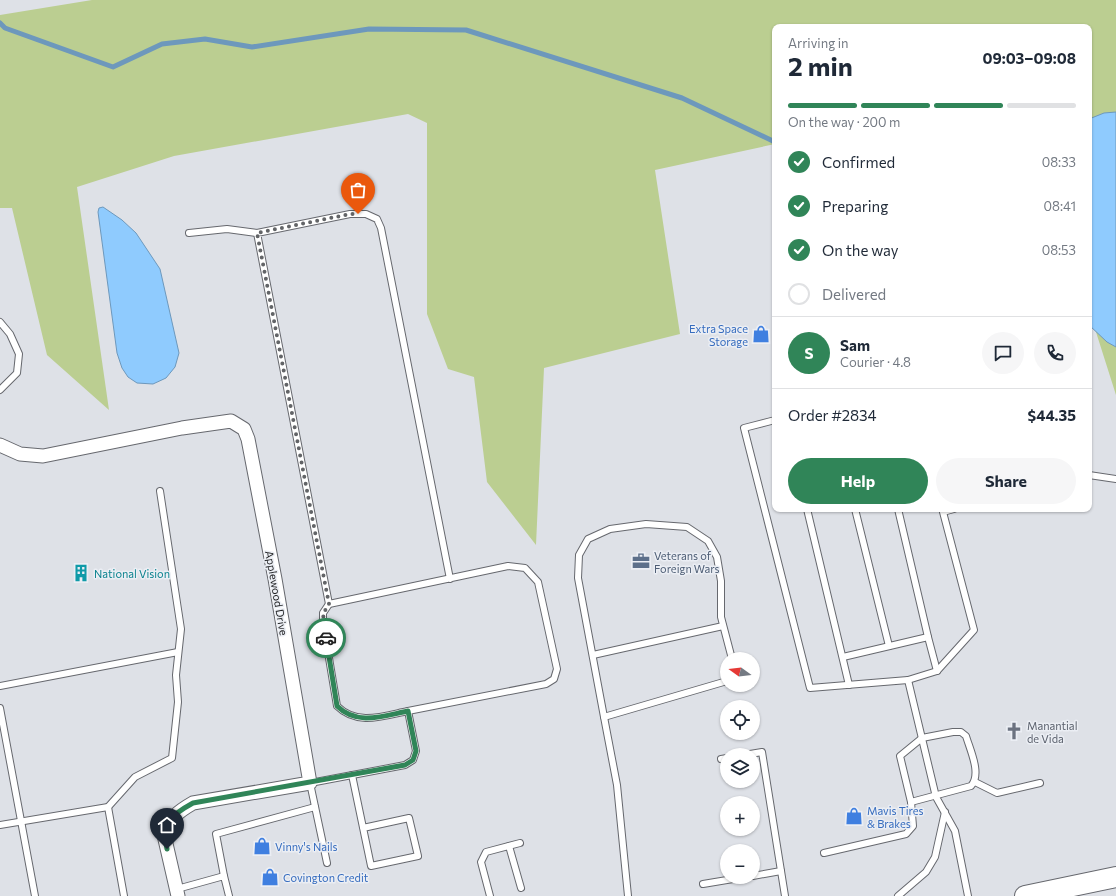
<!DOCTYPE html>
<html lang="en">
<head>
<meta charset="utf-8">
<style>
  :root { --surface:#fff; --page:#f6f6f7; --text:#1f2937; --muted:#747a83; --line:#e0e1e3; --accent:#308558 }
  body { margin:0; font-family:Commissioner,sans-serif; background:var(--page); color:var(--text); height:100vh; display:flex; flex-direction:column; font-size:15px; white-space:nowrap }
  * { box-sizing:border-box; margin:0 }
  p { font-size:13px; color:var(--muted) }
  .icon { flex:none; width:22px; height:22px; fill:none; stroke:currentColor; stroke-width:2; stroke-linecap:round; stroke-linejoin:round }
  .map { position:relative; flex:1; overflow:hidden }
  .sheet { position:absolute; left:772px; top:24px; width:320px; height:488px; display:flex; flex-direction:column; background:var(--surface); border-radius:8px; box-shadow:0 1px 3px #0004 }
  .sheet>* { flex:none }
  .needle { width:26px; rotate:285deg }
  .buttons { position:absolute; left:720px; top:652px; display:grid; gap:8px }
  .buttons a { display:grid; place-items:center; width:40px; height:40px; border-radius:50%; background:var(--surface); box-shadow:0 1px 3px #0004; font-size:20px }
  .pin { position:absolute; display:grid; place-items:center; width:34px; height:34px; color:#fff; margin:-41px -17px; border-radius:50% 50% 50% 0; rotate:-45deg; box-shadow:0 0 4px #0007 }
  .pin .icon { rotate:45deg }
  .courier { position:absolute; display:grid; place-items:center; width:40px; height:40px; margin:-20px; border:3px solid #308558; border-radius:50%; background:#fff; color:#222; box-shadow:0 1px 5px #0007 }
  .summary em { font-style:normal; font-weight:700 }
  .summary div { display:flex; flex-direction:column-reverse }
  .summary { display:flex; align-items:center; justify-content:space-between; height:68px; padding:0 16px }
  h1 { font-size:26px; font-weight:700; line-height:30px }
  .bar { display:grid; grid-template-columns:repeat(4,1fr); gap:6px 4px; align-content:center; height:48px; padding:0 16px }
  .bar i { height:5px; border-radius:3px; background:var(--line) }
  .bar .on { background:var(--accent) }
  .bar p { grid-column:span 4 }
  .line { display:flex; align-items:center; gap:10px; padding:0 16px; border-top:1px solid var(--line) }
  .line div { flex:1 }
  .round { display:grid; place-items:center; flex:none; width:42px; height:42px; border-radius:21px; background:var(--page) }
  ol { padding:0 16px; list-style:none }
  li { display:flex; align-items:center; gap:12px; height:44px }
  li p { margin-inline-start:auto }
  li .icon { padding:4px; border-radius:50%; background:var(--accent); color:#fff; stroke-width:4 }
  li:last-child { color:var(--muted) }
  li i { width:22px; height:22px; border:2px solid var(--line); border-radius:50% }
  .button { display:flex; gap:8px; margin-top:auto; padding:8px 16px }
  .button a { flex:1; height:46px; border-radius:24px; background:var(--accent); color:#fff; font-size:16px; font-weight:700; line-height:46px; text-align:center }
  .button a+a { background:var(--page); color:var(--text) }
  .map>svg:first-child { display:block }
  .green { fill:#bbce91 }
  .water { fill:#8fcbfe; stroke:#6d98bc }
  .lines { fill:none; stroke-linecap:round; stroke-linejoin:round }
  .stream { stroke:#6d98bc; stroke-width:5 }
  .service-casing { stroke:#66686e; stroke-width:8 }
  .minor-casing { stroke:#66686e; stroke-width:15 }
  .primary-casing { stroke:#66686e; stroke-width:22 }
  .service { stroke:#fff; stroke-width:6 }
  .minor { stroke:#fff; stroke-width:13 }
  .primary { stroke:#fff; stroke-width:20 }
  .done { stroke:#626467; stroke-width:4; stroke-dasharray:0 7.2 }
  .route { stroke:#308558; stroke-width:5 }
  .labels { text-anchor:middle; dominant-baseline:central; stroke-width:3; stroke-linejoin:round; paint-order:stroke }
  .shop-label { font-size:11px; fill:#366cbe; stroke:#ebeef4; text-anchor:start }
  .service-label { font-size:11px; fill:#4e5e75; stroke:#ebeef4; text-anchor:start }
  .culture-label { font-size:11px; fill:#0d838f; stroke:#ebeef4; text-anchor:start }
  .street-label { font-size:11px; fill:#1f2022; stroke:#ebeef4 }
  .worship-label { font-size:11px; fill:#5b616d; stroke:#ebeef4; text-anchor:start }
</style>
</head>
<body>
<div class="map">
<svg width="1116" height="896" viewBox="0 0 1116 896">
  <rect width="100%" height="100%" fill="#dee1e7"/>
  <!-- green -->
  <path class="green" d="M 92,0 L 1116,0 L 1116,395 L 1089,310 L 1089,27 L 775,27 L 775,144 L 655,170 L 680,334 L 544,368 L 536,545 L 487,482 L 474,377 L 448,369 L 427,314 L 427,123 L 408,114 L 174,156 L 77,187 L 109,410 L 47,355 L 12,208 L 0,208 L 0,15 Z"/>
  <!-- water -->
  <g class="water">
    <path d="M 1116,112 L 1116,347 L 1107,342 L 1089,325 L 1089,119 L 1104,113 Z"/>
    <path d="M 103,207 L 122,220 L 136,233 L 160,269 L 179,353 L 175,367 L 166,378 L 153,384 L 137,383 L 128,377 L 122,368 L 117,353 L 98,212 L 99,208 Z"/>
  </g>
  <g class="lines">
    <!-- stream -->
    <path class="stream" d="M 0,23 L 5,28 L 113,67 L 162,44 L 205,39 L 252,47 L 369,29 L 466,30 L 682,98 L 775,142"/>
    <!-- service casing -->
    <g class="service-casing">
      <g id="service">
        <path d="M 189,233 L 227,229 L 257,233"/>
        <path d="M 0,322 L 10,334 L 19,354 L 17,373 L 0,390"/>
        <path d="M 775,420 L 744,428 L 810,688 L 908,680 L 937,671 L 974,630 L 943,512 L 954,509"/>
        <path d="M 1089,475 L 1116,479"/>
        <path d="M 807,509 L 849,685"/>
        <path d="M 855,509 L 889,646"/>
        <path d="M 898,509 L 928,637"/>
        <path d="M 329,604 L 323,613 L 323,622 L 337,706 C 357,726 383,716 408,711"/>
        <path d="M 593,655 L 723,626"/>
        <path d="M 843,657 L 928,637 L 937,671"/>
        <path d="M 908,680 L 936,797 L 955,831 L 968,896"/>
        <path d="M 727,681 L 604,717 L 578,578 L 579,555 L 588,539 L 610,529 L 646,524 L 687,527 L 708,541 L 717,557 L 721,581 L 721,617 L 732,659"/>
        <path d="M 0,686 L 178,652"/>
        <path d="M 0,708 L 35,896"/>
        <path d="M 604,717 L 617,785 L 628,896"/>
        <path d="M 953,732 L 961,732 L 966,736 C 970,750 982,774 971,786 L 911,802 L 900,756 L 922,738 Z"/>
        <path d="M 744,755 L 762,752 L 785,896"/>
        <path d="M 721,759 L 727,758"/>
        <path d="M 352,775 L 371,866 L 418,856 L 409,818 L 363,828"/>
        <path d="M 975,782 L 997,793 L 1040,783"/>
        <path d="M 108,807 L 124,896"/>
        <path d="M 0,825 L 108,807 L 135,777 L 172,758 L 178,702 L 176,675 L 181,629 L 160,491"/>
        <path d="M 509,846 L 521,888"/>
        <path d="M 824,853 L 906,834 L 913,826 L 911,802"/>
        <path d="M 327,863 L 310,783 L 405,765 L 413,760 L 416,751 L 408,711 L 546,684 L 554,679 L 557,669 L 538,582 L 525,568 L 508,566 L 329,604 L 257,233 L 350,214 L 366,214 L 377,219 L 381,228 L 450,579"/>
        <path d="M 224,876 L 216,834 L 315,807"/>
        <path d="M 753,876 L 781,871"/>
        <path d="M 703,884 L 745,877"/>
        <path d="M 177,889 L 224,876 L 229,896"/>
        <path d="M 490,896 L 481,862 L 486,852 L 520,843"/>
        <path d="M 898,896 L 926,872 L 935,857 L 945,812"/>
      </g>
    </g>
    <!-- minor casing -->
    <g class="minor-casing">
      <path id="minor" d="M 0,445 L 20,454 L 43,456 L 182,428 L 231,421 L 244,429 L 248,439 L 275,579 L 310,783 L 193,803 C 179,811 168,819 164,835 L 178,896"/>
    </g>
    <!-- primary casing -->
    <g class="primary-casing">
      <path id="primary" d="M 1025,896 L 1116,877"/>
    </g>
    <!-- service -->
    <use href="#service" class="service"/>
    <!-- minor -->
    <use href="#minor" class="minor"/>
    <!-- primary -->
    <use href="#primary" class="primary"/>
  </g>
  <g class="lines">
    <!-- done -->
    <path class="done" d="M 326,638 L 323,614 L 329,604 L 257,233 L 350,214 L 358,214"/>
    <!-- route -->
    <path class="route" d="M 167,849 C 161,823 171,815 193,803 L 405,765 L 413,760 L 416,751 L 408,711 C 383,716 357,726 337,706 L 326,638"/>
  </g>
  <!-- icons -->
  <defs>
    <g id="shop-bare" transform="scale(1.38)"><path d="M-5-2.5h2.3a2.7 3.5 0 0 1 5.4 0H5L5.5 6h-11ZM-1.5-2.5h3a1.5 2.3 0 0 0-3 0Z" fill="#3f7fe0" stroke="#ebeef4" stroke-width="2.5" paint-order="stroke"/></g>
    <g id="office-bare" transform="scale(1.38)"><path d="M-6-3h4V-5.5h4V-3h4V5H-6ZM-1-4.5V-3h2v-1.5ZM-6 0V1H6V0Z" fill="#5c6f8a" stroke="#ebeef4" stroke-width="2.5" paint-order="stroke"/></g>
    <g id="building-bare" transform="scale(1.38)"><path d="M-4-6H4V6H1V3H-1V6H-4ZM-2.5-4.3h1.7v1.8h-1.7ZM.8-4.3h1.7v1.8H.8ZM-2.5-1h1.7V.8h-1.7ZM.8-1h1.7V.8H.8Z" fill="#0f9aa8" stroke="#ebeef4" stroke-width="2.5" paint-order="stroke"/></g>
    <g id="church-bare" transform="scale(1.38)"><path d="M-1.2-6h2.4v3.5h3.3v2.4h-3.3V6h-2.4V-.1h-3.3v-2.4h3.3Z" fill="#6b7280" stroke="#ebeef4" stroke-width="2.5" paint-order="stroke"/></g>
  </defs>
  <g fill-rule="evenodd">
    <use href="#shop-bare" x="761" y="334"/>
    <use href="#office-bare" x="641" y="561"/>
    <use href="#building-bare" x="81" y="573"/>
    <use href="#church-bare" x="1014" y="731"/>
    <use href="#shop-bare" x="854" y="816"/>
    <use href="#shop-bare" x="262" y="846"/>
    <use href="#shop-bare" x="270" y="877"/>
  </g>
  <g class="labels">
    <!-- shop labels -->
    <g class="shop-label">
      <text x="748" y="328" text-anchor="end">Extra Space<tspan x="748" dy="13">Storage</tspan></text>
      <text x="867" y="810">Mavis Tires<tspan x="867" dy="13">&amp; Brakes</tspan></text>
      <text x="275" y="846">Vinny's Nails</text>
      <text x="283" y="877">Covington Credit</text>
    </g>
    <!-- service labels -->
    <g class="service-label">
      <text x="654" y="555">Veterans of<tspan x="654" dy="13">Foreign Wars</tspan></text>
    </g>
    <!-- culture labels -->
    <g class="culture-label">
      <text x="94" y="573">National Vision</text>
    </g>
    <!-- street labels -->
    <g class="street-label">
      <text transform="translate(277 593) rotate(80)">Applewood Drive</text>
    </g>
    <!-- worship labels -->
    <g class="worship-label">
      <text x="1027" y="725">Manantial<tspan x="1027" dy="13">de Vida</tspan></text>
    </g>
  </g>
</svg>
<div class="buttons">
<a><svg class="needle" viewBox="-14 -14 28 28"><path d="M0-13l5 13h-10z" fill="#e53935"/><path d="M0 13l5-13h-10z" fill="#747a83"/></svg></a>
<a><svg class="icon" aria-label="locate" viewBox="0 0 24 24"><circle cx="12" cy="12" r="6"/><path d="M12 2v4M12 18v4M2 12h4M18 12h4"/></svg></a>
<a><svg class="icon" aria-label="layers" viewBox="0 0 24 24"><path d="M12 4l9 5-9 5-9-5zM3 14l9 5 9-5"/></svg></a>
<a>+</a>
<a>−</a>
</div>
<div class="pin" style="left:358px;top:214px;background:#ea580c"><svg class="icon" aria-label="bag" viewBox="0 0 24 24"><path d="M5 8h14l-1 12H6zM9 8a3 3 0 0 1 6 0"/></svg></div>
<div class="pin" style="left:167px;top:849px;background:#1f2937"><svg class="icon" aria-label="home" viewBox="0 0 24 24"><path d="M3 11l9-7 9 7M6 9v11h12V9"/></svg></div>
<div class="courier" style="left:326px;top:638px"><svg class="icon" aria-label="car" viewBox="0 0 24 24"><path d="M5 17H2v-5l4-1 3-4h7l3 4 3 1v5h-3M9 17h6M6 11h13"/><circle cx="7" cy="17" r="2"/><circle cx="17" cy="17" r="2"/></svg></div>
<section class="sheet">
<div class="summary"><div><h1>2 min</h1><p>Arriving in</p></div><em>09:03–09:08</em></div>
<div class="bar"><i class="on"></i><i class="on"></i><i class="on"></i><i></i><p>On the way · 200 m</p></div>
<ol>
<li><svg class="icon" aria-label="check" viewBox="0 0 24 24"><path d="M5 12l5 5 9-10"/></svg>Confirmed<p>08:33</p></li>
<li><svg class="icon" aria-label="check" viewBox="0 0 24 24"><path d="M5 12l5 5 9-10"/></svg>Preparing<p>08:41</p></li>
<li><svg class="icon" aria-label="check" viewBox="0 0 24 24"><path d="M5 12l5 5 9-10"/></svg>On the way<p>08:53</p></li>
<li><i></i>Delivered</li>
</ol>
<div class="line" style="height:72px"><b class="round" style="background:var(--accent);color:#fff">S</b><div><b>Sam</b><p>Courier · 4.8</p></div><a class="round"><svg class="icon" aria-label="chat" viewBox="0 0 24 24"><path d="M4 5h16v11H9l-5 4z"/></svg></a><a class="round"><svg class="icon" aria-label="phone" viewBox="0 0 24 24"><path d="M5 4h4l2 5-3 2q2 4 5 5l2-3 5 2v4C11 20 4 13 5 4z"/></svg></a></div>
<div class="line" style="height:52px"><div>Order #2834</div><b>$44.35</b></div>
<div class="button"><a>Help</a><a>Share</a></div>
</section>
</div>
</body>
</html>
